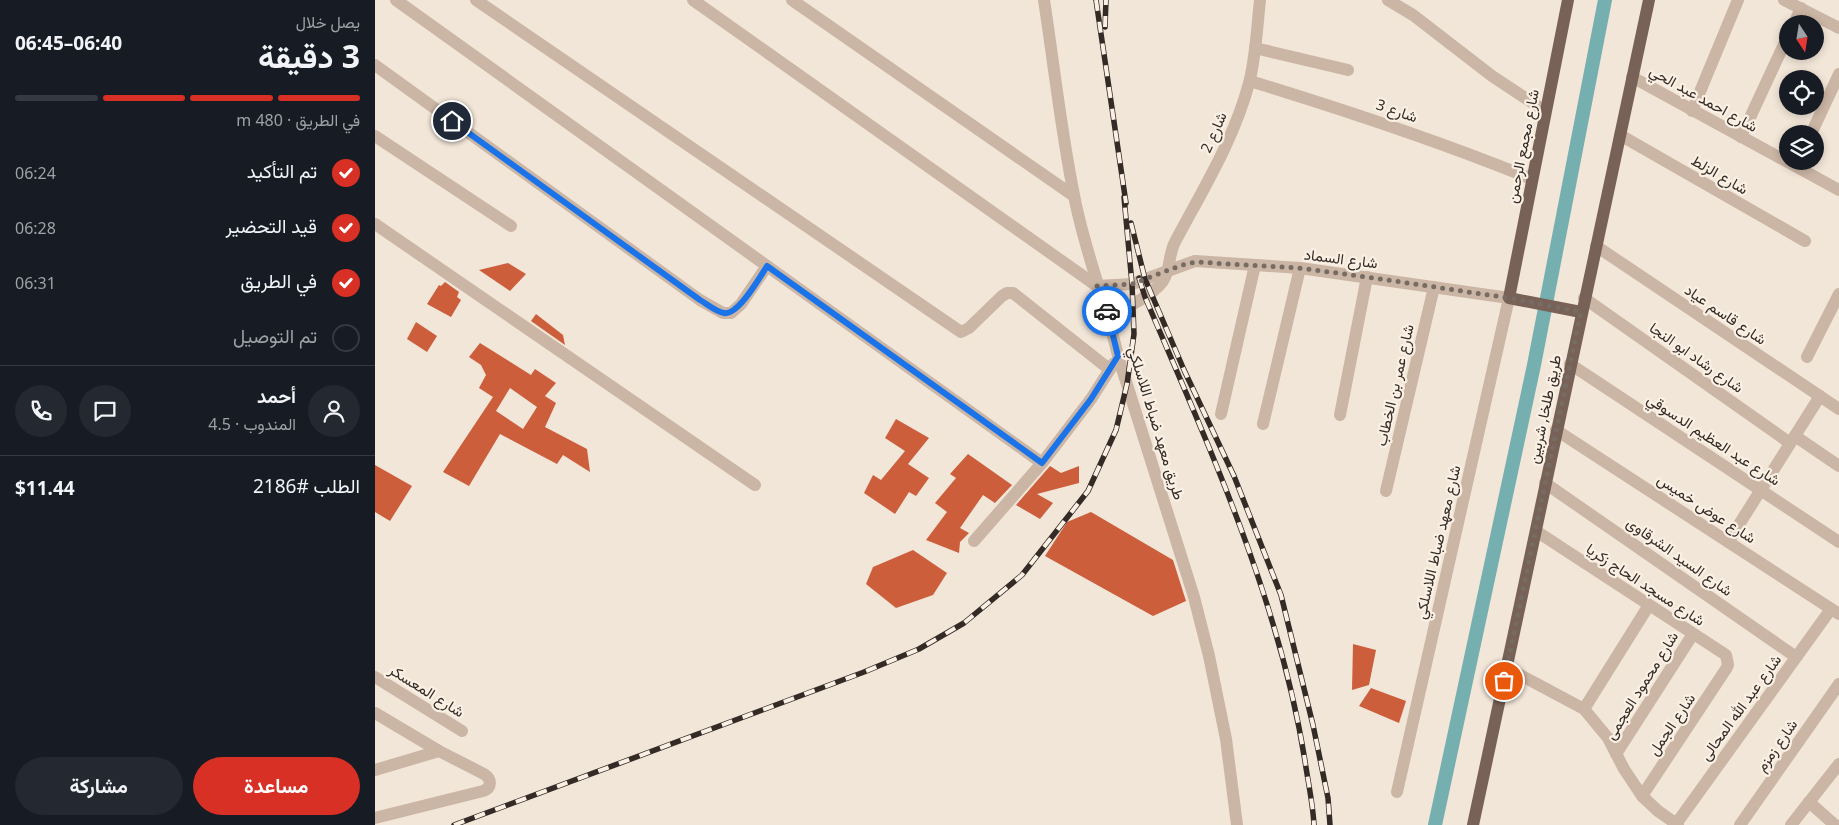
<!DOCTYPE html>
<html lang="ar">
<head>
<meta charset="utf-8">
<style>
  :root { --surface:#171b24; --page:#242831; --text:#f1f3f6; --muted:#9ea1a6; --line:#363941; --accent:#d93025 }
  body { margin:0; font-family:"Noto Sans",Vazirmatn,sans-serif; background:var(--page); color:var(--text); direction:rtl; height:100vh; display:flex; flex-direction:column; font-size:19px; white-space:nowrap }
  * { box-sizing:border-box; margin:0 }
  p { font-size:16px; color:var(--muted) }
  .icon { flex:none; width:28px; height:28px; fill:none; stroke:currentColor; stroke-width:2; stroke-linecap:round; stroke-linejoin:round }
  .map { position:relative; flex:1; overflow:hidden; direction:ltr }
  .side { display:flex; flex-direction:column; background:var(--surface); width:375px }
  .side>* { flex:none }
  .needle { width:32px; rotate:168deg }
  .tools { position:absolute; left:1404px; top:15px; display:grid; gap:10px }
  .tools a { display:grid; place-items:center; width:45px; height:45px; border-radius:50%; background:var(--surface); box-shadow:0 2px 8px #0003; font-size:25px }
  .pin { position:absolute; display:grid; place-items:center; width:42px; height:42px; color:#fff; margin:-21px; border:2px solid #fff; border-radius:50%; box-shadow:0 1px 5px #0007 }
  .courier { position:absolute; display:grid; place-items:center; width:50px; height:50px; margin:-25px; border:4px solid #1a73e8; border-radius:50%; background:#fff; color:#222; box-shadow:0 1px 6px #0007 }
  .summary em { font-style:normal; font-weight:700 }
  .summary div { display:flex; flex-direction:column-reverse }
  .summary { display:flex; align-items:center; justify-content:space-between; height:85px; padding:0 15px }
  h1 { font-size:32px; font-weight:700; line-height:38px }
  .bar { display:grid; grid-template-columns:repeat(4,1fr); gap:8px 5px; align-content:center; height:60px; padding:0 15px }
  .bar i { height:6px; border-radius:4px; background:var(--line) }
  .bar .on { background:var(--accent) }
  .bar p { grid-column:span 4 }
  .line { display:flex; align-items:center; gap:12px; padding:0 15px; border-top:1px solid var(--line) }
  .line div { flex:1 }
  .round { display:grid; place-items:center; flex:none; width:52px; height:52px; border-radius:26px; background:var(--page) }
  ol { padding:0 15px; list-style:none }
  li { display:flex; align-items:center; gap:15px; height:55px }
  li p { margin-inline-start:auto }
  li .icon { padding:5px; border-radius:50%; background:var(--accent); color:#fff; stroke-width:4 }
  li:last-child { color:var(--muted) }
  li i { width:28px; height:28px; border:2px solid var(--line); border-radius:50% }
  .cta { display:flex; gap:10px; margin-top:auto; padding:10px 15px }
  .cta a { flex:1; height:58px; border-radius:30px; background:var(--accent); color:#fff; font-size:20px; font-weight:700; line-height:58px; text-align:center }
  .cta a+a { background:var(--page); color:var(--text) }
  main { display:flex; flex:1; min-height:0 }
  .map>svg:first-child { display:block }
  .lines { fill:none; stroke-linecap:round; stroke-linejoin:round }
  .canal { stroke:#76afb0; stroke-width:14 }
  .building { fill:#cc5e3c; fill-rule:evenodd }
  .minor { stroke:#cbb5a4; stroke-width:12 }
  .primary { stroke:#786156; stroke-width:12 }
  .rail-casing { stroke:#352b26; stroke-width:5.5 }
  .rail { stroke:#faf0e4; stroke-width:4; stroke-dasharray:11; stroke-linecap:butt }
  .done { stroke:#776c64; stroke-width:5; stroke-dasharray:0 9 }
  .route { stroke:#1a73e8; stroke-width:6 }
  .labels { text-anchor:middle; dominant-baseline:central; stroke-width:4.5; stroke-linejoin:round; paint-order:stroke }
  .street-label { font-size:15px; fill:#352b26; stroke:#faf0e4 }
</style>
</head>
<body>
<main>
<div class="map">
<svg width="1464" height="825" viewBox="0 0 1464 825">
  <rect width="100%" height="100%" fill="#f2e6d8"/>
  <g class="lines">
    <!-- canal -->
    <path class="canal" d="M 1060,825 L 1159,365 L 1230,0"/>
  </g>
  <!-- building -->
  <g class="building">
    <path d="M 133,263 L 151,274 L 135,291 L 104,270 Z"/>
    <path d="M 70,282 L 84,292 L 82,297 L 86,300 L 76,317 L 52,304 L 64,285 L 66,286 Z"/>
    <path d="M 161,314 L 188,335 L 190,345 L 156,321 Z"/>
    <path d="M 41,322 L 62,336 L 52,352 L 32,339 Z"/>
    <path d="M 105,343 L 156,375 L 160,369 L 181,383 L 170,396 L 181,403 L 170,427 L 212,449 L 215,472 L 188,455 L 182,464 L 125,434 L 94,486 L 68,472 L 118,397 L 104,388 L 111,375 L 106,365 L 94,357 ZM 135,388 L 162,407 L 148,429 L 121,411 Z"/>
    <path d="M 521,419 L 554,438 L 533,464 L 554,478 L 541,496 L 534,492 L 520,514 L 489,493 L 498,475 L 506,480 L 530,451 L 510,438 Z"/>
    <path d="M 593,454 L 637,485 L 620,503 L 608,495 L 585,528 L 594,533 L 585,542 L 584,553 L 551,540 L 572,512 L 560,503 L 581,478 L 575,474 Z"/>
    <path d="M 0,465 L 37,486 L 15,521 L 0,512 Z"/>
    <path d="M 675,466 L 686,473 L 704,466 L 704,483 L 662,494 L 678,503 L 665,519 L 641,505 Z"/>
    <path d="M 716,512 L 798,560 L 811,601 L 778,616 L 670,556 L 692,522 Z"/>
    <path d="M 538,550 L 572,573 L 558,595 L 521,608 L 491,584 L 498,567 Z"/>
    <path d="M 978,644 L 1001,650 L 994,685 L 977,690 Z"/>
    <path d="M 996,688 L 1031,701 L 1024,723 L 984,706 Z"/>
  </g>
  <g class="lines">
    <!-- minor -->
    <g class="minor">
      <path d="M 21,0 L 667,463"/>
      <path d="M 101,0 L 586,332 L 594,328 L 627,296 L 632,293 L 638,293 L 734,369"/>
      <path d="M 318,0 L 722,286 L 757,284 L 820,261 L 925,268 L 1134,298 L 1022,792"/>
      <path d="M 417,0 L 699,196"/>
      <path d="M 669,0 C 679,65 686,131 699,195 C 709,250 731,302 743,356 L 819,597 L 834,656 L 851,739 L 862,825"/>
      <path d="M 1013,0 L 1038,15 L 1117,76 L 1170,111"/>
      <path d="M 1409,0 L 1464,28"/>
      <path d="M 1419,24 L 1426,8"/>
      <path d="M 880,48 L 973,70"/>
      <path d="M 0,65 L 325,300 L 348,313 L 356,313 L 366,304 L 392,266"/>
      <path d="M 1257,77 L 1464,190"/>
      <path d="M 875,81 C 970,110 1064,141 1157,179"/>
      <path d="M 1317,111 L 1363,0"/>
      <path d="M 1436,134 L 1464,74"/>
      <path d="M 1245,135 L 1430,241"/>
      <path d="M 0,136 L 136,226"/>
      <path d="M 1366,137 L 1412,38"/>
      <path d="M 0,224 L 380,485"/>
      <path d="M 1221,246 L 1464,409"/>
      <path d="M 1209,298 L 1415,443"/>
      <path d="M 733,315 C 752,307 775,298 788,281 C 796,269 793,255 800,242 C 827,191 859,140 874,83 C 881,56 882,27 885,0"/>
      <path d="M 1432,357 L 1464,294"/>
      <path d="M 1195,364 L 1464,542"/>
      <path d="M 846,414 L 880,265"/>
      <path d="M 965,415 L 992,277"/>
      <path d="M 888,424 L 925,268"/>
      <path d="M 1181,430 L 1464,614"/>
      <path d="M 1420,436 L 1464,466"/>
      <path d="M 1170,483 L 1421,657"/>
      <path d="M 1011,491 L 1059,287"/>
      <path d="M 1161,531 L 1351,655 L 1353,665 L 1351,669 L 1267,796"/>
      <path d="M 599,541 L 667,463 L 716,399 L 739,363"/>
      <path d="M 1353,542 L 1445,396"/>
      <path d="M 1132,668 L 1209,709 L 1233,738 L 1249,769 L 1267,796 L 1283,811 L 1303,825"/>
      <path d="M 0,677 L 87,731"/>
      <path d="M 1209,709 L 1274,605"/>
      <path d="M 0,713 L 64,751 L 109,774 C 117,779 117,788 108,791 L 0,818"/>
      <path d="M 1241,754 L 1318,634"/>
      <path d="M 0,770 L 64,751"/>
      <path d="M 1434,802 L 1460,825"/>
      <path d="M 1301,824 L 1456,609"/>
      <path d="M 1365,825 L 1464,684"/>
      <path d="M 1416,825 L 1464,764"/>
    </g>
    <!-- primary -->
    <g class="primary">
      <path d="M 1193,0 L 1134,298 L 1206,312"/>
      <path d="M 1098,825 L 1274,0"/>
    </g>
    <!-- rail casing -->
    <g class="rail-casing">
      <g id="rail">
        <path d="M 721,0 L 751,203"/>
        <path d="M 730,27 L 731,0"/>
        <path d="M 756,223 L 770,279 L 809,370 L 859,476 L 906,595 L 938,725 L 953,798 L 955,825"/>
        <path d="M 764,278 L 770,297 C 834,447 904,598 930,761 C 933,782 938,804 939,825"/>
        <path d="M 79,825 L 489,672 L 544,649 L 589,623 L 647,575 L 713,491 L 741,430 L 752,384 L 759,334 L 757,284 L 749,197"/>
      </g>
    </g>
    <!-- rail -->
    <use href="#rail" class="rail"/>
  </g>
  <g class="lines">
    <!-- done -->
    <path class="done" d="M 732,311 L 722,286 L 757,284 L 807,265 L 820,262 L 924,268 L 992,277 L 1134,298 L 1206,312 L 1129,681"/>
    <!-- route -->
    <path class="route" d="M 77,121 L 325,300 C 332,304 341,312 349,313 C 363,316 385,277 392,266 L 667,463 L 716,399 L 743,356 L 732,311"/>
  </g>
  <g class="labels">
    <!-- street labels -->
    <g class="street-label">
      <text transform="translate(1329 98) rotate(29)">شارع احمد عبد الحي</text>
      <text transform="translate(1022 110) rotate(19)">شارع 3</text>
      <text transform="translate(838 132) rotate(-66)">شارع 2</text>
      <text transform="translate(1147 146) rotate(-79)">شارع مجمع الرحمن</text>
      <text transform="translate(1345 174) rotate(30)">شارع الزلط</text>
      <text transform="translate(966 258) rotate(7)">شارع السماد</text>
      <text transform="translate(1351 314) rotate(34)">شارع قاسم عياد</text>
      <text transform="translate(1322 357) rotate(35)">شارع رشاد ابو النجا</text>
      <text transform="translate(1019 385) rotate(-77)">شارع عمر بن الخطاب</text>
      <text transform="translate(1169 409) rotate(-78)">طريق طلخا, شربين</text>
      <text transform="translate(782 423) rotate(73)">طريق معهد ضباط اللاسلكي</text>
      <text transform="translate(1339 439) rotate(33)">شارع عبد العظيم الدسوقي</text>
      <text transform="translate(1332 508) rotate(33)">شارع عوض خميس</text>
      <text transform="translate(1062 542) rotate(-77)">شارع معهد ضباط اللاسلكي</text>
      <text transform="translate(1305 556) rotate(35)">شارع السيد الشرقاوى</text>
      <text transform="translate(1271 584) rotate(33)">شارع مسجد الحاج زكريا</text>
      <text transform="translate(1266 685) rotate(-58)">شارع محمود العجمى</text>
      <text transform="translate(52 690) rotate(32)">شارع المعسكر</text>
      <text transform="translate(1365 707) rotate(-54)">شارع عبد الله المحالى</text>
      <text transform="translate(1296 724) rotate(-56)">شارع الجمل</text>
      <text transform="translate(1401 745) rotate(-55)">شارع زمزم</text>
    </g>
  </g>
</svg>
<div class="tools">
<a><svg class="needle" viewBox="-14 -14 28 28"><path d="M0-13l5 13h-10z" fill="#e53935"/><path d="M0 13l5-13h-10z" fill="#9ea1a6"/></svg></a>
<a><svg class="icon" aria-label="locate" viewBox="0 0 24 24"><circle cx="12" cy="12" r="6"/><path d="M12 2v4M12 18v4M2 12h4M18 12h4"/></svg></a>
<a><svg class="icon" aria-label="layers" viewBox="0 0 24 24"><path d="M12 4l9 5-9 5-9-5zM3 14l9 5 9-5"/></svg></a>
</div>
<div class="pin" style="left:1129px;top:681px;background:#ea580c"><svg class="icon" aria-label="bag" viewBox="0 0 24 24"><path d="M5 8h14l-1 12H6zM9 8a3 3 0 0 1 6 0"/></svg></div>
<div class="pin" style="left:77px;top:121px;background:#1f2937"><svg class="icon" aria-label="home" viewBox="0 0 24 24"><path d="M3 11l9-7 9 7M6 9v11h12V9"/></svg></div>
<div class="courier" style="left:732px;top:311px"><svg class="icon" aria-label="car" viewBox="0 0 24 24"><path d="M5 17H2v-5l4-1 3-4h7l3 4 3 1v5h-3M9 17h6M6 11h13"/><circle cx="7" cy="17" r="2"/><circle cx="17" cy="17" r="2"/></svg></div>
</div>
<section class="side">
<div class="summary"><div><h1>3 دقيقة</h1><p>يصل خلال</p></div><em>06:40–06:45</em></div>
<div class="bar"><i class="on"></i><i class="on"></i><i class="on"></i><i></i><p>في الطريق · 480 m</p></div>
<ol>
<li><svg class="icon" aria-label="check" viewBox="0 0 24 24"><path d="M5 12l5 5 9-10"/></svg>تم التأكيد<p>06:24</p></li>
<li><svg class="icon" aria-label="check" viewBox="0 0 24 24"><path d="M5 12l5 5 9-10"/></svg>قيد التحضير<p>06:28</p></li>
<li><svg class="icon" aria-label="check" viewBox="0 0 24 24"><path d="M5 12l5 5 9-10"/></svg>في الطريق<p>06:31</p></li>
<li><i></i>تم التوصيل</li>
</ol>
<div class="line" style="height:90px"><a class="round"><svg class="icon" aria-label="person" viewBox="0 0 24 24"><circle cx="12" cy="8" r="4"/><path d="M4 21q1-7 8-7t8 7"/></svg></a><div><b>أحمد</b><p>المندوب · 4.5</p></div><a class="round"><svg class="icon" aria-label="chat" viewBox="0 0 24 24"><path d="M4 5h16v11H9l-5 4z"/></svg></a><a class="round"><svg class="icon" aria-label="phone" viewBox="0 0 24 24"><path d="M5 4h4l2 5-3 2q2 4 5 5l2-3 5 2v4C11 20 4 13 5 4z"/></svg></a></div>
<div class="line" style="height:65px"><div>الطلب #2186</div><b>$11.44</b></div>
<div class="cta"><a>مساعدة</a><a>مشاركة</a></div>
</section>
</main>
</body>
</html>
